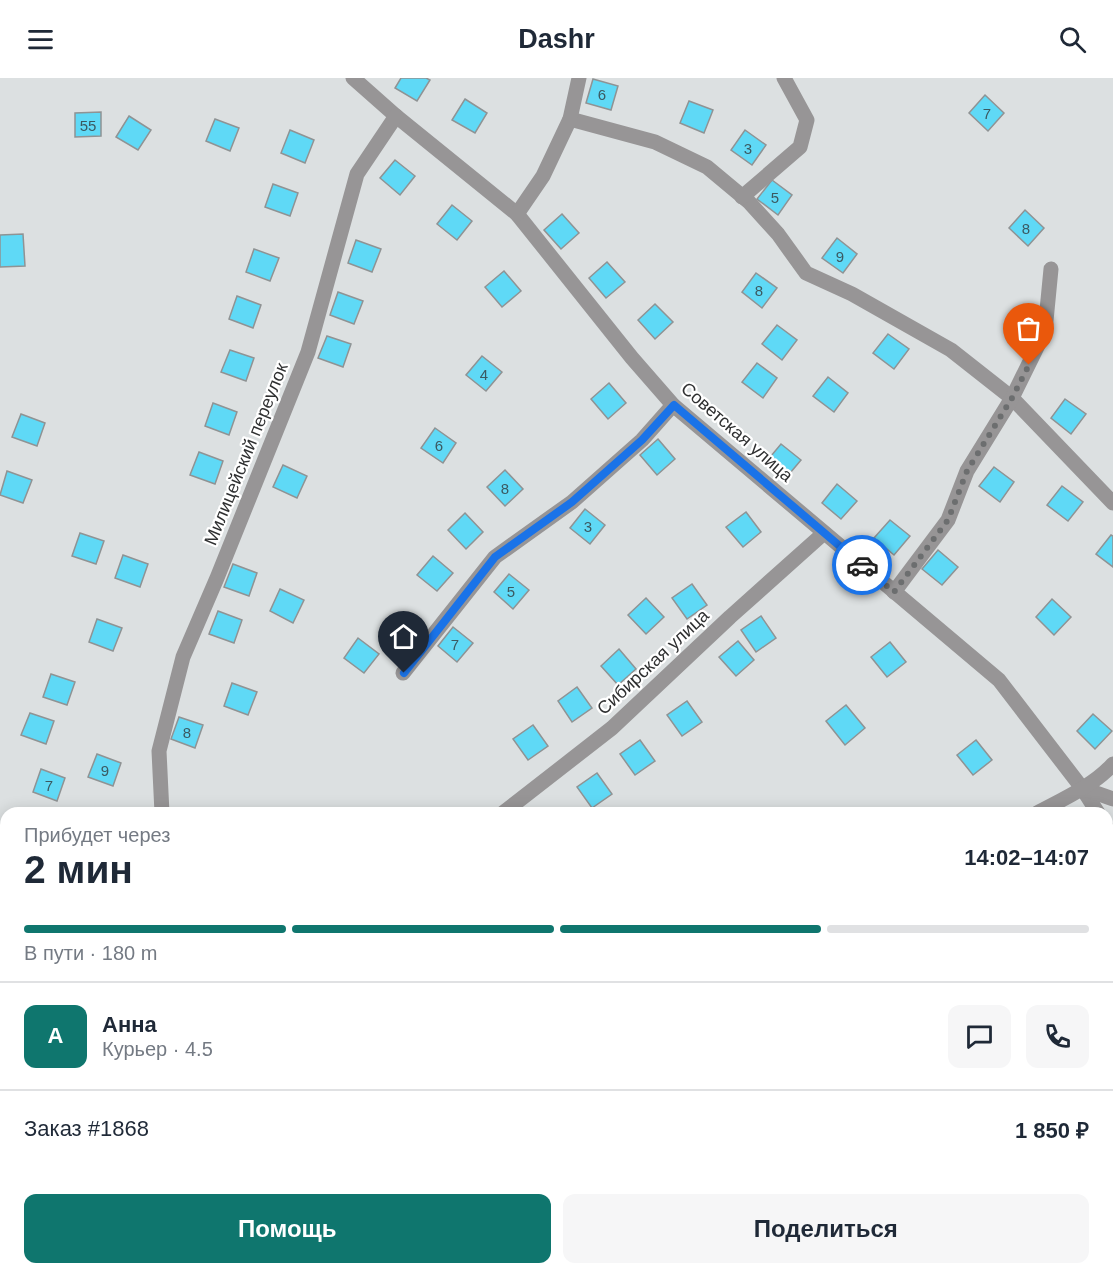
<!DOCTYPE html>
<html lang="ru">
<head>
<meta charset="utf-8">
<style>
  :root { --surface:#fff; --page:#f6f6f7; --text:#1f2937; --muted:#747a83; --line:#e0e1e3; --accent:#0f766e }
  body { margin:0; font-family:Arial,sans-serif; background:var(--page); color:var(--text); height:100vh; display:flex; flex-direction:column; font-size:22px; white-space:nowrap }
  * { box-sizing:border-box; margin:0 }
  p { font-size:20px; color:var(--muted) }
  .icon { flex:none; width:33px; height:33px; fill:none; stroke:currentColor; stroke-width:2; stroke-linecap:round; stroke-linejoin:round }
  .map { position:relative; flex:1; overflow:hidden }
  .sheet { position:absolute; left:0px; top:729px; width:1113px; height:468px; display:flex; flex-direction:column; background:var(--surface); border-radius:18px 18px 0 0; box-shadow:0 3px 15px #0003 }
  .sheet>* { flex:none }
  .pin { position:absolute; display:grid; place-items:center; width:51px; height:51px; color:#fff; margin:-62px -26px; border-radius:50% 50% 50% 0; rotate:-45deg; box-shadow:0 0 6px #0007 }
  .pin .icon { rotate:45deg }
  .courier { position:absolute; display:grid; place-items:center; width:60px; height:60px; margin:-30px; border:4px solid #1a73e8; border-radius:50%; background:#fff; color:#222; box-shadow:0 2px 8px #0007 }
  .overview em { font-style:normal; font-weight:700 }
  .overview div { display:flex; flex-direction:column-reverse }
  .overview { display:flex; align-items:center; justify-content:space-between; height:102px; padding:0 24px }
  h1 { font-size:39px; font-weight:700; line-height:45px }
  .bar { display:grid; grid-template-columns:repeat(4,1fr); gap:9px 6px; align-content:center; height:72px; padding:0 24px }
  .bar i { height:8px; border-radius:4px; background:var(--line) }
  .bar .current { background:var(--accent) }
  .bar p { grid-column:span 4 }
  .line { display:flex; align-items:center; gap:15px; padding:0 24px; border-top:2px solid var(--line) }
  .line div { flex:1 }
  .round { display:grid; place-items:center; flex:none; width:63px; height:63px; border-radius:12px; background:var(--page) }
  .primary-button { display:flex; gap:12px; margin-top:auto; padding:12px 24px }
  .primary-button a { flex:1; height:69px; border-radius:12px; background:var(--accent); color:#fff; font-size:24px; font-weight:700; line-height:69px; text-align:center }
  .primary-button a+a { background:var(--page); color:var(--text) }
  header { display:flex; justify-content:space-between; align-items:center; height:78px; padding:0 24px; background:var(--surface); font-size:27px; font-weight:700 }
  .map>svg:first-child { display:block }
  .building { fill:#5fd9f6; stroke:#8f9394; stroke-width:1.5 }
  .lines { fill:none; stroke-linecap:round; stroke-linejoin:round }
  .street { stroke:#979596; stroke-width:15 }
  .secondary { stroke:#747272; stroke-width:15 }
  .done { stroke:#6c6e6f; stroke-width:6; stroke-dasharray:0 10.8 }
  .route { stroke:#1a73e8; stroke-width:8 }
  .labels { text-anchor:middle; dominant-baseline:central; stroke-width:4.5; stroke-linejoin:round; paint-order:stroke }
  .number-label { font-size:15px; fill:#3b5a62 }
  .street-label { font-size:18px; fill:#2f3031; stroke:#fff }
</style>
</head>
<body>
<header><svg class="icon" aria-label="menu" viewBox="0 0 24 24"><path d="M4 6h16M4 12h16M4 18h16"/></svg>Dashr<svg class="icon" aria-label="search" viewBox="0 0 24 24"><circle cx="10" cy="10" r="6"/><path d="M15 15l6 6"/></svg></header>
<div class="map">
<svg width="1113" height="1197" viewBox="0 0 1113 1197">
  <rect width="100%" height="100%" fill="#dce0e1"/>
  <!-- building -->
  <g class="building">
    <path d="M 401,0 L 426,0 L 430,2 L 417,23 L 395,10 Z"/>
    <path d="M 593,1 L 618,8 L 611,32 L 586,25 Z"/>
    <path d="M 985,17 L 1004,35 L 988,53 L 969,35 Z"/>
    <path d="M 465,21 L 487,35 L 475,55 L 452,42 Z"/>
    <path d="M 689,23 L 713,32 L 704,55 L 680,45 Z"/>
    <path d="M 101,34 L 101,58 L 75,59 L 75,35 Z"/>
    <path d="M 129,38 L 151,52 L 138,72 L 116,59 Z"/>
    <path d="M 215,41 L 239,50 L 230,73 L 206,63 Z"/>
    <path d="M 290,52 L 314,62 L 305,85 L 281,75 Z"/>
    <path d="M 745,52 L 766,67 L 752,87 L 731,72 Z"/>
    <path d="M 395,82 L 415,98 L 400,117 L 380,100 Z"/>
    <path d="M 772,102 L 792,117 L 778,137 L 757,121 Z"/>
    <path d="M 273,106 L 298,115 L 290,138 L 265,129 Z"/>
    <path d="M 452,127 L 472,143 L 457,162 L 437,146 Z"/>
    <path d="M 1025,132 L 1044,150 L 1028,168 L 1009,150 Z"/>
    <path d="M 562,136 L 579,155 L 561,171 L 544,152 Z"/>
    <path d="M 23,156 L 25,188 L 0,189 L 0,157 Z"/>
    <path d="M 837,160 L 857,176 L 843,195 L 822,180 Z"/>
    <path d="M 356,162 L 381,171 L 372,194 L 348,185 Z"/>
    <path d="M 254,171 L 279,180 L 270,203 L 246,194 Z"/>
    <path d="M 607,184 L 625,204 L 606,220 L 589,200 Z"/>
    <path d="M 504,193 L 521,213 L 502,229 L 485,209 Z"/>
    <path d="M 756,195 L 777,210 L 762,230 L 742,214 Z"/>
    <path d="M 338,214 L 363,223 L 354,246 L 330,237 Z"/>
    <path d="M 237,218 L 261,227 L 253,250 L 229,241 Z"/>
    <path d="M 655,226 L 673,244 L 655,261 L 638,242 Z"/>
    <path d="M 777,247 L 797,262 L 782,282 L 762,266 Z"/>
    <path d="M 888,256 L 909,271 L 894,291 L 873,275 Z"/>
    <path d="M 327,258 L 351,266 L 343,289 L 318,280 Z"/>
    <path d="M 230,272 L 254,280 L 246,303 L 221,294 Z"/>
    <path d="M 482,278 L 502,294 L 486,313 L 466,297 Z"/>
    <path d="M 757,285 L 777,300 L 763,320 L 742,304 Z"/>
    <path d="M 828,299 L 848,315 L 834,334 L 813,318 Z"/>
    <path d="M 609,305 L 626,325 L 608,341 L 591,321 Z"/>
    <path d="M 1065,321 L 1086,336 L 1071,356 L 1051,340 Z"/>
    <path d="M 213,325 L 237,334 L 229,357 L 205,348 Z"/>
    <path d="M 21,336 L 45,345 L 37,368 L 12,359 Z"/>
    <path d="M 435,350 L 456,365 L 443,385 L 421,370 Z"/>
    <path d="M 658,361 L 675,381 L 657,397 L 640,377 Z"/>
    <path d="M 781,366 L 801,382 L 785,401 L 766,384 Z"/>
    <path d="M 199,374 L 223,383 L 215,406 L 190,397 Z"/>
    <path d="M 283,387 L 307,398 L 297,420 L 273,409 Z"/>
    <path d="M 994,389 L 1014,404 L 1000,424 L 979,408 Z"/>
    <path d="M 505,392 L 523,411 L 505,428 L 487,409 Z"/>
    <path d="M 7,393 L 32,402 L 23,425 L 0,417 Z"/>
    <path d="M 837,406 L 857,423 L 841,441 L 822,425 Z"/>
    <path d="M 1062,408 L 1083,424 L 1068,443 L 1047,427 Z"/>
    <path d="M 585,431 L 605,447 L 590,466 L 570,450 Z"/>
    <path d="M 746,434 L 761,454 L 743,469 L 726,449 Z"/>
    <path d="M 465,435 L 483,454 L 466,471 L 448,452 Z"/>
    <path d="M 890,442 L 910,458 L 894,477 L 874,460 Z"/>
    <path d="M 80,455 L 104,463 L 96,486 L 72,478 Z"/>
    <path d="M 1111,457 L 1113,458 L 1113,489 L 1096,476 Z"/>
    <path d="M 938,472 L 958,489 L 942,507 L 922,491 Z"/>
    <path d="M 123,477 L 148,486 L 140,509 L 115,500 Z"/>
    <path d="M 433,478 L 453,495 L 437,513 L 417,497 Z"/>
    <path d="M 233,486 L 257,495 L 249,518 L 224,509 Z"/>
    <path d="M 509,496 L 529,512 L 513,531 L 494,514 Z"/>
    <path d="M 692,506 L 707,527 L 687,541 L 672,520 Z"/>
    <path d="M 280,511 L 304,522 L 293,545 L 270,533 Z"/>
    <path d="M 646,520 L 664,539 L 646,556 L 628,537 Z"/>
    <path d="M 1052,521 L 1071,539 L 1054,557 L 1036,539 Z"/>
    <path d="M 218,533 L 242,542 L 234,565 L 209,556 Z"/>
    <path d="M 761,538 L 776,560 L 756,574 L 741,552 Z"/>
    <path d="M 97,541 L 122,550 L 113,573 L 89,564 Z"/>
    <path d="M 453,549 L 473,565 L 457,584 L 438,568 Z"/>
    <path d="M 358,560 L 379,576 L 364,595 L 344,580 Z"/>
    <path d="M 738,563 L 754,582 L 736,598 L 719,579 Z"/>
    <path d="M 890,564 L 906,584 L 887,599 L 871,579 Z"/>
    <path d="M 619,571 L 636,591 L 618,607 L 601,588 Z"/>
    <path d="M 51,596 L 75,604 L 67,627 L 43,619 Z"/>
    <path d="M 232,605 L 257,614 L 248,637 L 224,628 Z"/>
    <path d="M 577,609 L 592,630 L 572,644 L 558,623 Z"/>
    <path d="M 687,623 L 702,644 L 682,658 L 667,637 Z"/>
    <path d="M 846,627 L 865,650 L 845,667 L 826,643 Z"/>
    <path d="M 30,635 L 54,643 L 46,666 L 21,657 Z"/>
    <path d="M 1093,636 L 1112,653 L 1095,671 L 1077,653 Z"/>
    <path d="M 179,639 L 203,647 L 195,670 L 171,661 Z"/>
    <path d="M 533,647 L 548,668 L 528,682 L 513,661 Z"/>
    <path d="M 640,662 L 655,683 L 635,697 L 620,676 Z"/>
    <path d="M 976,662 L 992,682 L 973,697 L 957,677 Z"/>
    <path d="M 97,676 L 121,685 L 113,708 L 88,699 Z"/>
    <path d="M 41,691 L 65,700 L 57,723 L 33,714 Z"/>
    <path d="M 597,695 L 612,716 L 592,730 L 577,709 Z"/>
    <path d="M 0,863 L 6,866 L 6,891 L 0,889 Z"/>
    <path d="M 1113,1075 L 1113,1106 L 1107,1098 L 1107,1079 Z"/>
    <path d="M 59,1191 L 82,1197 L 57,1197 Z"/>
    <path d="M 448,1191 L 455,1191 L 459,1197 L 440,1197 Z"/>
    <path d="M 884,1191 L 900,1191 L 904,1197 L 875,1197 Z"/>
    <path d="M 990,1191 L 1014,1191 L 1005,1197 L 994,1197 Z"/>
  </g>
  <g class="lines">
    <!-- street -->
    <g class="street">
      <path d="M 353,0 L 396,38 L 517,136 L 632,280 L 673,327 L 999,602 L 1082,710 L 1098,735"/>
      <path d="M 570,41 L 655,64 L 707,89 L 749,124 L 778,156 L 806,195 L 852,216 L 951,272 L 1012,320 L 1113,425"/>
      <path d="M 742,119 L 800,69 L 807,42 L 784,0"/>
      <path d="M 517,136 L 543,98 L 570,41 L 579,0"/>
      <path d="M 894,514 L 948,442 L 967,393 L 1012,320 L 1045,253 L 1051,191"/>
      <path d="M 403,595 L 495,479 L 572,424 L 642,362 L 673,327"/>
      <path d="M 1082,710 L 1113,721"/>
      <path d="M 162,735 L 159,673 L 183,579 L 217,500 L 308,274 L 357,96 L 396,38"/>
      <path d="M 503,735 L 612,650 L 730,539 L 824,455"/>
      <path d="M 1037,735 C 1063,721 1093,708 1113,686"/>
      <path d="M 1107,750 L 1113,759"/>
      <path d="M 952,1191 L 957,1197"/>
      <path d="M 534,1197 L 543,1191"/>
    </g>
    <!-- secondary -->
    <g class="secondary">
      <path d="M 0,966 L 6,969"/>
      <path d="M 0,1123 L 6,1125"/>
      <path d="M 199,1191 L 210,1195"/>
    </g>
  </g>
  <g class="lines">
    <!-- done -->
    <path class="done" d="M 862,487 L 894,514 L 948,442 L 967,393 L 1012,320 L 1029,287"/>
    <!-- route -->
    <path class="route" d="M 404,595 L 495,479 L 572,424 L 642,362 L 674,327 L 862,487"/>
  </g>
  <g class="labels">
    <!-- number labels -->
    <g class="number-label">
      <text x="602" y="16">6</text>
      <text x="987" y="35">7</text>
      <text x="88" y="47">55</text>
      <text x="748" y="70">3</text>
      <text x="775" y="119">5</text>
      <text x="1026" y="150">8</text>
      <text x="840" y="178">9</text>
      <text x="759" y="212">8</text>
      <text x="484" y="296">4</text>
      <text x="439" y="367">6</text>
      <text x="505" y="410">8</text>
      <text x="588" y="448">3</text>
      <text x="511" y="513">5</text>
      <text x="455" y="566">7</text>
      <text x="187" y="654">8</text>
      <text x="105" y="692">9</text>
      <text x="49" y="707">7</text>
    </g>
    <!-- street labels -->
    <g class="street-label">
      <text transform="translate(737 354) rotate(41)">Советская улица</text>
      <text transform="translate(246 376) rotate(-68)">Милицейский переулок</text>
      <text transform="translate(653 584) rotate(-43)">Сибирская улица</text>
    </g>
  </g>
</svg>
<div class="pin" style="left:1029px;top:287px;background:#ea580c"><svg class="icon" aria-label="bag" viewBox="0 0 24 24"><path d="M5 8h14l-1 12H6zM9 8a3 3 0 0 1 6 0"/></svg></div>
<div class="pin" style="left:404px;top:595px;background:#1f2937"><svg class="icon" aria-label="home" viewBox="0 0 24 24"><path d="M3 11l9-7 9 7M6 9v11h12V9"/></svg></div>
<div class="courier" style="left:862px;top:487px"><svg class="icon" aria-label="car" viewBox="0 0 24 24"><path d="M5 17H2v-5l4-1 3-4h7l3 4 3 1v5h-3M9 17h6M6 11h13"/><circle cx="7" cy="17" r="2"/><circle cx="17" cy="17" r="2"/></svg></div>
<section class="sheet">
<div class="overview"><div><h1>2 мин</h1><p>Прибудет через</p></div><em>14:02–14:07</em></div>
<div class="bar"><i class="current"></i><i class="current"></i><i class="current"></i><i></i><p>В пути · 180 m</p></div>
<div class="line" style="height:108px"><b class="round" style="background:var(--accent);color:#fff">А</b><div><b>Анна</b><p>Курьер · 4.5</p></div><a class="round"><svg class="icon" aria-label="chat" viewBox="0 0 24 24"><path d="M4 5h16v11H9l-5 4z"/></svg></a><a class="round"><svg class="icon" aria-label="phone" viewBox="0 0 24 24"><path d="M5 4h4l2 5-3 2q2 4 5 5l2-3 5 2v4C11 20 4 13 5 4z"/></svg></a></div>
<div class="line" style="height:78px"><div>Заказ #1868</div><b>1 850 ₽</b></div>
<div class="primary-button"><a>Помощь</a><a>Поделиться</a></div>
</section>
</div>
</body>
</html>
